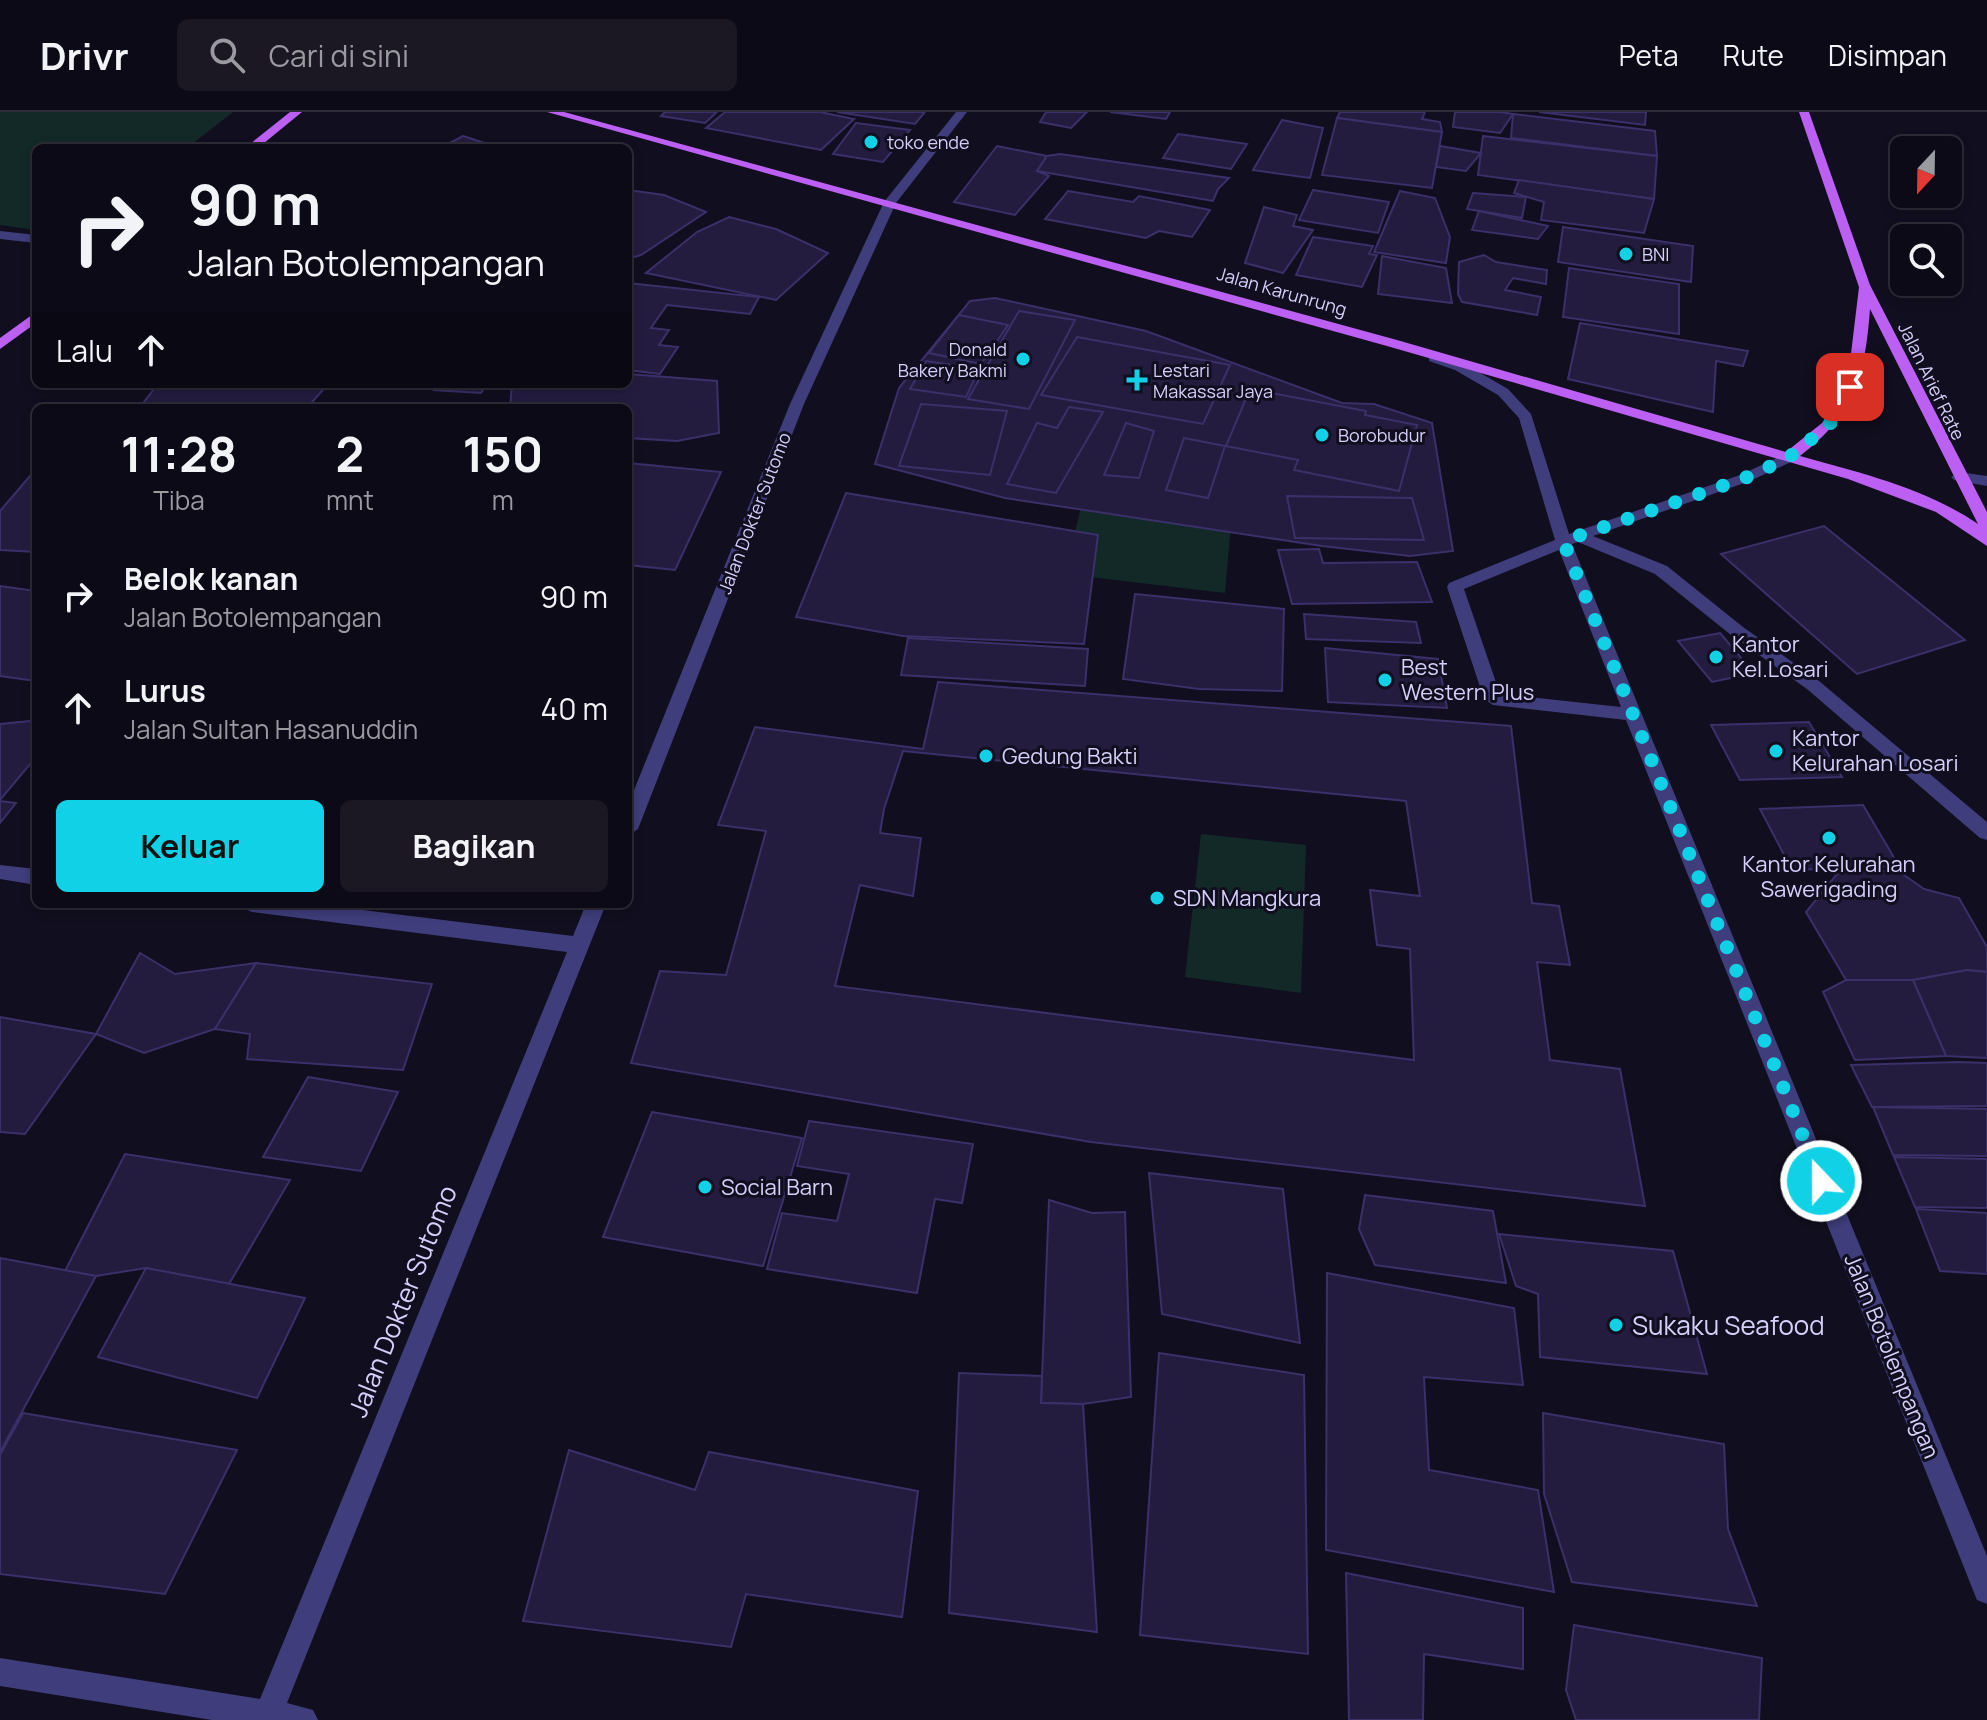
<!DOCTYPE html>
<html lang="id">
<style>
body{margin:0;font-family:Manrope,sans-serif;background:#1b1824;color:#f1f3f6;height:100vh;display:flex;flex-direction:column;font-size:30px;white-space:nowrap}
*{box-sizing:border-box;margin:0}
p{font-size:26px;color:#9a9aa1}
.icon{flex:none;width:44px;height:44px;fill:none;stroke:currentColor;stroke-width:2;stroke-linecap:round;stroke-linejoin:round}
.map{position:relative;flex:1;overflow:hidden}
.side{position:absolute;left:32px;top:292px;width:600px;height:504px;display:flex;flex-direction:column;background:#0d0a17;border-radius:12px;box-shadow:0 4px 12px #0003,0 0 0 2px #2d2b36}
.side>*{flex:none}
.banner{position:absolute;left:32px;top:32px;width:600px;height:244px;border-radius:12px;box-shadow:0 4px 12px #0003,0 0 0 2px #2d2b36;background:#0d0a17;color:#f1f3f6;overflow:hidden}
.needle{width:52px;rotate:202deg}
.controls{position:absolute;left:1890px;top:24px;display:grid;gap:16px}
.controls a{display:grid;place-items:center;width:72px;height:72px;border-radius:12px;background:#0d0a17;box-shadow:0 4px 12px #0003,0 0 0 2px #2d2b36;font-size:40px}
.pin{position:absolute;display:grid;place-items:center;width:68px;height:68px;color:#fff;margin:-34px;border-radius:16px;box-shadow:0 4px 12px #0006}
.me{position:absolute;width:88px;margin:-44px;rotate:338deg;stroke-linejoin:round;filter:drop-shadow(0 0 6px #0008)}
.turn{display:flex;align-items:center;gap:28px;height:168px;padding:0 24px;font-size:36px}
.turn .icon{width:104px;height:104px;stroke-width:2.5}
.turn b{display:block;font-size:56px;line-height:68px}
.then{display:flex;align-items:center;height:76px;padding:0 24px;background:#0003;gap:16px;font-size:30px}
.eta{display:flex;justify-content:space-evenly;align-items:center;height:136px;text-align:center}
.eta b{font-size:48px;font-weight:700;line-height:56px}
.button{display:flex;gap:16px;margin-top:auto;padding:16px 24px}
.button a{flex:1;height:92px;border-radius:12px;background:#11d1e6;color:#111;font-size:32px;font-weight:700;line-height:92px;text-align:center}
.button a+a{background:#1b1824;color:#f1f3f6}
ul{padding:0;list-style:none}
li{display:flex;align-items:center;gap:24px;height:112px;padding:0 24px}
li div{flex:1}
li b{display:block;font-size:30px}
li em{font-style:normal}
header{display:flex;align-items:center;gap:48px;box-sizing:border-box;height:112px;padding:0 40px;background:#0d0a17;border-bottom:2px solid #2d2b36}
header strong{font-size:38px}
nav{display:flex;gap:44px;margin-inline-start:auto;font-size:28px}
.search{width:560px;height:72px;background:#1b1824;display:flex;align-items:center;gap:20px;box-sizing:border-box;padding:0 28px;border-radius:12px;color:#9a9aa1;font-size:30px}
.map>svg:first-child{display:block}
.green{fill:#122928}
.building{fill:#231c3f;stroke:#3b3069;stroke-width:2;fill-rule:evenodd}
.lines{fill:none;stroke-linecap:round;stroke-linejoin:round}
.minor{fill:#3f3d7b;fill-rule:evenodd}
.major{fill:#bc60f3;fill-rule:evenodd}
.route{stroke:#11d1e6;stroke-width:14;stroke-dasharray:0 25.2}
.poi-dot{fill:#11d1e6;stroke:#110e1f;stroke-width:3}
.labels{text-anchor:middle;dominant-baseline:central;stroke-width:6;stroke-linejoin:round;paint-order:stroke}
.far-poi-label{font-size:18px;fill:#d5d0fb;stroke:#110e1f;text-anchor:start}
.far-street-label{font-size:18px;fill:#d5d0fb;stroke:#110e1f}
.poi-label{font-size:22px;fill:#d5d0fb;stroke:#110e1f;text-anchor:start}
.street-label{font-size:22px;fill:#d5d0fb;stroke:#110e1f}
.near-street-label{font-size:26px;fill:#d5d0fb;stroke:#110e1f}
.near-poi-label{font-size:26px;fill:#d5d0fb;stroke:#110e1f;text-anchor:start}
</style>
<header>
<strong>Drivr</strong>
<div class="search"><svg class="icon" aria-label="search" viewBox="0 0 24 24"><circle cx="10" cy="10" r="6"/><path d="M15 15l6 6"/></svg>Cari di sini</div>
<nav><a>Peta</a><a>Rute</a><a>Disimpan</a></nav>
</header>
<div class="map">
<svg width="1987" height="1608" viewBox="0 0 1987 1608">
<rect width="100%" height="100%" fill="#110e1f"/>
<g class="green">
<path d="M0,0H233L187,36H36V118L0,113Z"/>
<path d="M1083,386L1231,412L1225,481L1065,462Z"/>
<path d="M1201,722L1306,733L1301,881L1185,865Z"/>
</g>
<g class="building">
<path d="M665,0H717L705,11L661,4Z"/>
<path d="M725,0H820L854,7L821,38L706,16Z"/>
<path d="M837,0H925L915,12Z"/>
<path d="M1046,0H1087L1071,16L1040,10Z"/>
<path d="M1110,0H1170L1166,7Z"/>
<path d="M1340,0H1425L1422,7L1440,10L1442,20L1337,6Z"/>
<path d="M1455,0H1500L1513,2L1500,21L1453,15Z"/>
<path d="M1539,0H1646L1645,13Z"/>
<path d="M1513,2L1655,19L1657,44L1511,26Z"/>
<path d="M1337,6L1442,20L1432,76L1322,63Z"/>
<path d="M1282,8L1323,16L1310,66L1253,58Z"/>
<path d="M856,11L910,18L883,50L833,42Z"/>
<path d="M1178,22L1247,32L1231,57L1163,46Z"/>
<path d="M463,24L500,36H440Z"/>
<path d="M1483,24L1657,44L1654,87L1478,63Z"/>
<path d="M997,34L1047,44L1037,59L1049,64L1015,103L954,90Z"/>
<path d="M1440,34L1481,41L1466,59L1436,55Z"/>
<path d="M1060,42L1229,66L1218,77L1213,89L1037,59L1047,44Z"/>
<path d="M1519,68L1654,87L1644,121L1541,108L1544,90L1514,81Z"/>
<path d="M628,78L664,83L706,100L641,143L628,147Z"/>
<path d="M1313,78L1389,90L1378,121L1299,108Z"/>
<path d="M1068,79L1133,90L1139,84L1210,98L1192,125L1159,119L1146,126L1045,107Z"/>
<path d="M1400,79L1435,86L1450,125L1446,151L1374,140Z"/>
<path d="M1473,81L1526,85L1522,106L1467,97Z"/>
<path d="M1264,95L1297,103L1293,114L1313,118L1283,161L1245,151Z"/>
<path d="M1479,99L1548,114L1538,127L1472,118Z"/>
<path d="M729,105L776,117L828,141L776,188L646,161L697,120Z"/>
<path d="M1563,115L1693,134L1691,170L1558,150Z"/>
<path d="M1313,125L1373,134L1369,142L1377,143L1362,175L1296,163Z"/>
<path d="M1484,143L1496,150L1547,158L1546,172L1513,166L1505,178L1541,185L1537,203L1462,190L1458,182L1459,150Z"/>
<path d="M1382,144L1446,156L1452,191L1378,182Z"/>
<path d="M1569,156L1679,172V222L1563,205Z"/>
<path d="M628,171L759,185L750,202L667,193L651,216L669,218L659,233L678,235L660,262L628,258Z"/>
<path d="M995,186L1146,219L1342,291L1374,292L1432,311L1453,439L1410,444L1322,434L1005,386L875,352L899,276L970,189Z"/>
<path d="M1019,199L1075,208L1029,297L968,287Z"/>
<path d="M959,203L1008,213L981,252L929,241Z"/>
<path d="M1580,211L1748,239L1743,254L1716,249L1713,300L1568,267Z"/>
<path d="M1077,225L1230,253L1203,312L1041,283Z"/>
<path d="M926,249L979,257L966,285L910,277Z"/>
<path d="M628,262L717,269L719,321L677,329L628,326V296H510L512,272H628Z"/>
<path d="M158,272H328L307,296L140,295Z"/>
<path d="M438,272H487L481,281L434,278Z"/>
<path d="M1250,277L1366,299L1365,303L1417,313L1399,379L1294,358L1298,348L1226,334Z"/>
<path d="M921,292L1007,299L990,363L899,354Z"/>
<path d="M1069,295L1103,300L1056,381L1007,372L1037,311L1057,316Z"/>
<path d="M1126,311L1154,319L1139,366L1104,363Z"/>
<path d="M1184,326L1225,334L1208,386L1166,378Z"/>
<path d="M628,351L721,360L675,458L628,453Z"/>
<path d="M36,357V440L0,438V399Z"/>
<path d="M846,381L1098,423L1084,532L903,524L796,505Z"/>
<path d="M1287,384L1412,386L1424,428L1295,426Z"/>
<path d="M1824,414L1965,528L1857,562L1721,442Z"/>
<path d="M1319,437L1323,451L1417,450L1432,490L1292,492L1278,438Z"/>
<path d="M0,474L36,479V569L0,564Z"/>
<path d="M1135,482L1284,497L1282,579L1199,577L1123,567Z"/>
<path d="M1304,502L1416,510L1421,531L1306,527Z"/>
<path d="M1720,521L1754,561L1712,570L1678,529Z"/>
<path d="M908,526L1088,537L1085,574L901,563Z"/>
<path d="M1325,536L1438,547L1447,596L1328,590Z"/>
<path d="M938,570L1511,614L1532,791L1559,794L1570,853L1537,850L1550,948L1620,957L1645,1094L1091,1030L631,951L660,859L726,863L766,719L718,713L755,615L923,637ZM903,639L1406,689L1420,784L1370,778L1377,833L1410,837L1414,948L835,874L860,773L913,784L921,726L880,721L884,697Z"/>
<path d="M30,609L36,610V645L0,688V612Z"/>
<path d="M1809,610L1842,665L1740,668L1711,613Z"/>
<path d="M0,689L16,691L0,711Z"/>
<path d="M1863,693L1899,754L1792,758L1760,697Z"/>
<path d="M1897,758L1924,777L1959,786L1987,835V860L1967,858L1913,868H1846L1806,800L1837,762Z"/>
<path d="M140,841L175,862L256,851L215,917L144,941L96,922Z"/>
<path d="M256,851L432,872L403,958L247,947L250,922L215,917Z"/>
<path d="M1967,858L1987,860V946L1946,944L1913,868Z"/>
<path d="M1846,868H1913L1946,944L1855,948L1823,880Z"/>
<path d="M0,905L96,922L25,1022L0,1020Z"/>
<path d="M1959,950L1987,951V994L1872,995L1851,953Z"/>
<path d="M308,965L398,980L361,1059L263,1045Z"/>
<path d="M1873,995L1987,997V1044L1893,1043Z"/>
<path d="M652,1000L802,1026L763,1154L603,1125Z"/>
<path d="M809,1009L973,1032L962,1091L935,1087L917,1181L767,1157L782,1101L837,1109L849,1062L797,1054Z"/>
<path d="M125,1042L290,1068L229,1172L146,1156L96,1164L65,1159Z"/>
<path d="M1894,1045L1987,1047V1096L1915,1095Z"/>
<path d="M1149,1061L1283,1077L1300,1231L1162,1202Z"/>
<path d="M1365,1083L1493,1099L1506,1171L1375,1153L1359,1117Z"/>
<path d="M1049,1088L1092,1101L1125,1100L1131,1285L1083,1292L1041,1291Z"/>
<path d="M1916,1097L1987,1101V1162L1940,1159Z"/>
<path d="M1499,1122L1673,1139L1707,1262L1540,1245L1538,1182L1516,1174Z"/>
<path d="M0,1146L96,1164L0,1340Z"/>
<path d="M146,1156L305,1186L257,1286L98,1245Z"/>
<path d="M1327,1161L1514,1196L1523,1273L1424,1265L1429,1358L1538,1378L1554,1480L1326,1438Z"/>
<path d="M1159,1241L1304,1263L1308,1542L1140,1523Z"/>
<path d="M959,1261L1042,1264L1041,1291L1083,1292L1097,1520L949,1501Z"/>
<path d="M23,1301L237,1338L165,1482L0,1462V1343Z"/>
<path d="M1543,1301L1724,1332L1728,1417L1757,1494L1572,1470L1544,1382Z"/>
<path d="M569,1338L695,1378L709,1340L918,1379L902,1505L746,1482L731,1535L523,1509Z"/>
<path d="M1346,1461L1523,1496V1557L1424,1542L1423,1608H1349Z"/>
<path d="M1574,1513L1762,1546L1759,1608H1576L1566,1578Z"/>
</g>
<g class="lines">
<g class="minor">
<path d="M956,0H967L896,91L804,292L638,717L628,724V693L790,292L884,90Z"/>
<path d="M0,119L36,123V131L0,127Z"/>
<path d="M1434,242L1465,252L1508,277L1531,302L1569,422L1740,363L1783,343H1793V349L1750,369L1593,424L1667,454L1743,515L1819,569L1987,710V728L1980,726L1807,577L1731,523L1655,462L1578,430L1572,432L1987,1444V1492L1977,1488L1973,1478L1626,608L1493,593L1484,587L1447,475L1449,471L1555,428L1519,306L1498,283L1455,258L1429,249V243ZM1559,438L1621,595L1500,582L1464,477Z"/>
<path d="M1959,360L1987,364V374L1954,368L1951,365Z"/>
<path d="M0,753L36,757V773L0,767Z"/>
<path d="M242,792H314L573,824L586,792H606L287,1591L313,1598L318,1608H212L0,1574V1546L260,1587L567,840L252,800L245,797Z"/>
</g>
<g class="major">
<path d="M290,0H302L258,36H245Z"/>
<path d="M547,0H564L1397,228L1786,340L1822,311L1839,285L1850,250L1859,175L1799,0H1809L1870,173L1987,400V434L1936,400L1848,367L1387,234ZM1870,197L1978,412C1925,376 1861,361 1800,344C1855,302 1865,264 1870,197Z"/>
<path d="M36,200V211L0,237V226Z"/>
</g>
</g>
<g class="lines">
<path class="route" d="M1821,1069L1564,431L1578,424L1745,366L1788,346L1830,312L1850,275"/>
</g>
<g class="poi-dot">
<circle cx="871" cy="30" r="8"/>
<circle cx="1626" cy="142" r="8"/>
<circle cx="1023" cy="247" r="8"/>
<path d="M1133 256h8v8h8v8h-8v8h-8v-8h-8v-8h8z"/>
<circle cx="1322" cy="323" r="8"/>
<circle cx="1716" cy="545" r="8"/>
<circle cx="1385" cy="568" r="8"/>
<circle cx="1776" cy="639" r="8"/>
<circle cx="986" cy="644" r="8"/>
<circle cx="1829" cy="726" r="8"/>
<circle cx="1157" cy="786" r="8"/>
<circle cx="705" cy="1075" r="8"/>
<circle cx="1616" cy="1213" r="8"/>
</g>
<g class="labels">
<g class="far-poi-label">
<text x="887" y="30">toko ende</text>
<text x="1642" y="142">BNI</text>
<text x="1007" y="237" text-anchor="end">Donald<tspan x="1007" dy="21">Bakery Bakmi</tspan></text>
<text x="1153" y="258">Lestari<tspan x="1153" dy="21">Makassar Jaya</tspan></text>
<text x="1338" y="323">Borobudur</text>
</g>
<g class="far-street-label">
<text transform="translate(1282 179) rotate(16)">Jalan Karunrung</text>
<text transform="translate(1932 269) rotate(64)">Jalan Arief Rate</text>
<text transform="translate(754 401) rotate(-69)">Jalan Dokter Sutomo</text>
</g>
<g class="poi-label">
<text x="1732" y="532">Kantor<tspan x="1732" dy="25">Kel.Losari</tspan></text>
<text x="1401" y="555">Best<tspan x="1401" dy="25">Western Plus</tspan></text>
<text x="1792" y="626">Kantor<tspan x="1792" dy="25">Kelurahan Losari</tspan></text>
<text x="1002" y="644">Gedung Bakti</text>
<text x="1829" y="752" text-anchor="middle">Kantor Kelurahan<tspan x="1829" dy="25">Sawerigading</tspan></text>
<text x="1173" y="786">SDN Mangkura</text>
<text x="721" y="1075">Social Barn</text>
</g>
<g class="street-label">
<text transform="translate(1892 1244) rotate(68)">Jalan Botolempangan</text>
</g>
<g class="near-street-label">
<text transform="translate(402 1189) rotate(-68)">Jalan Dokter Sutomo</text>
</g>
<g class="near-poi-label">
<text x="1632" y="1213">Sukaku Seafood</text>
</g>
</g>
</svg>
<div class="controls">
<a><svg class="needle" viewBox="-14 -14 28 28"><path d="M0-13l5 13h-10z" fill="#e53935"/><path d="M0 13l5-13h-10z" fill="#9a9aa1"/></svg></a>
<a><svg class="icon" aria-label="search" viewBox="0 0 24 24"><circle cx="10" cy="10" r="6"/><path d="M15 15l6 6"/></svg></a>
</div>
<div class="pin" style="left:1850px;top:275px;background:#d93025"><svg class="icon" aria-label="arrive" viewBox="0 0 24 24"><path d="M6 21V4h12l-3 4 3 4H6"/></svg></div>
<svg class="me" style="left:1821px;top:1069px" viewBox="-20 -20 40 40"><circle r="17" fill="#11d1e6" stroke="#fff" stroke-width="3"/><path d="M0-11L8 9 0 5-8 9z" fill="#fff"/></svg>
<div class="banner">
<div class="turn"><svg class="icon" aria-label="right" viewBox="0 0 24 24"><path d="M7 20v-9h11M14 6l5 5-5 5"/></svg><div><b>90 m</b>Jalan Botolempangan</div></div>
<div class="then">Lalu<svg class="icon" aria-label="ahead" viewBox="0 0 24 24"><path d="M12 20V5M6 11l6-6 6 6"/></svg></div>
</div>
<section class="side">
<div class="eta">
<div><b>11:28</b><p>Tiba</p></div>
<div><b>2</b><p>mnt</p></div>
<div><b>150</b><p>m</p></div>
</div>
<ul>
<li><svg class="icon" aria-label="right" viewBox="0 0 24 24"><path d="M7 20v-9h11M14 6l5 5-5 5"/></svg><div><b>Belok kanan</b><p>Jalan Botolempangan</p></div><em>90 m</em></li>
<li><svg class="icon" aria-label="ahead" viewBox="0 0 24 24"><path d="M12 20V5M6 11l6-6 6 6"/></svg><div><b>Lurus</b><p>Jalan Sultan Hasanuddin</p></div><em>40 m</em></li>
</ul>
<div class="button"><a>Keluar</a><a>Bagikan</a></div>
</section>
</div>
